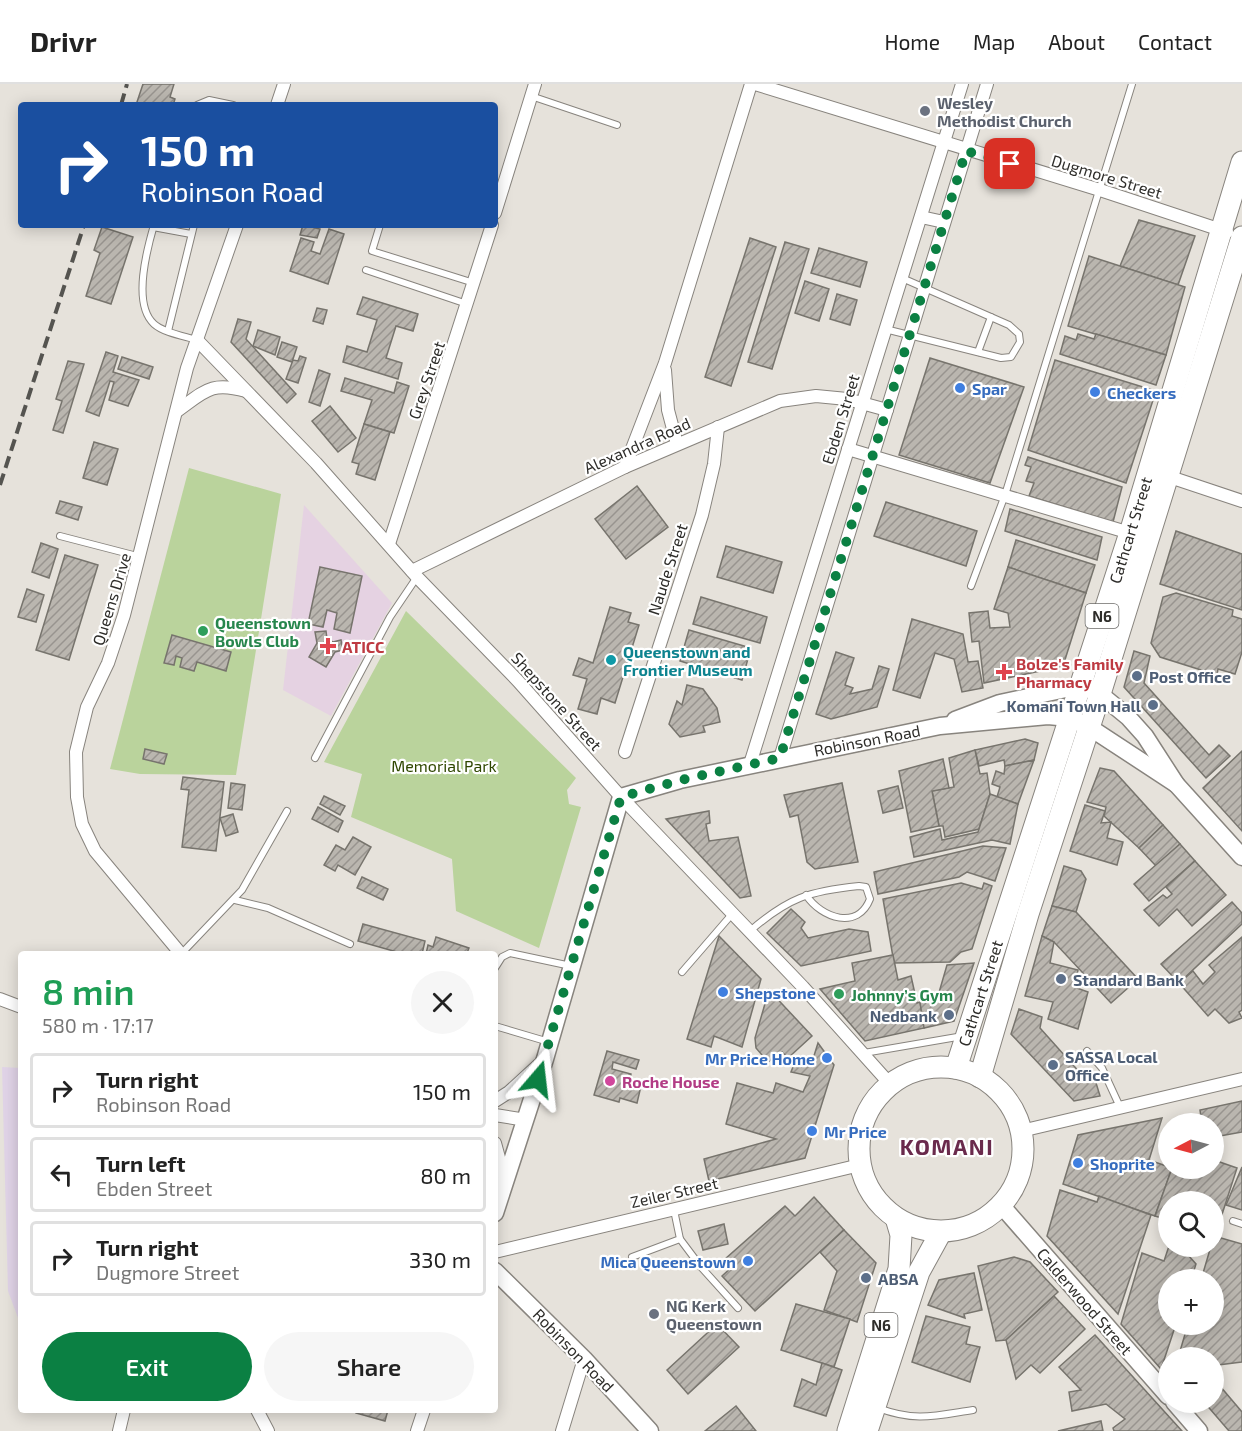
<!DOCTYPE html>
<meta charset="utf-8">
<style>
body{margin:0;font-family:"Exo 2",sans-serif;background:#f6f6f6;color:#222;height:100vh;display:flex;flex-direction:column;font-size:22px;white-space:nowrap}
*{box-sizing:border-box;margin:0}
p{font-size:20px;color:#767676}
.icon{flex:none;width:33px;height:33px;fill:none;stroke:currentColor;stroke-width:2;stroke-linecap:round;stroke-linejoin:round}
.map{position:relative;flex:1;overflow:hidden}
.details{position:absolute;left:18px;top:867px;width:480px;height:462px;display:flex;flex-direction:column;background:#fff;border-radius:6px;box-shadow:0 3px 15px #0003}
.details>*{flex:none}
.guide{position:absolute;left:18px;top:18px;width:480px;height:126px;border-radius:6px;box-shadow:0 3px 15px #0003;background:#1a4fa0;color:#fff;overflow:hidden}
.needle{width:39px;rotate:264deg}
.buttons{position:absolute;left:1158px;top:1029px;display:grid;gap:12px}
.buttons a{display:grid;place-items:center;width:66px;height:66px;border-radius:50%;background:#fff;box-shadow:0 3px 15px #0003;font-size:30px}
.pin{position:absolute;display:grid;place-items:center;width:51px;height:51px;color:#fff;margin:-26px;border-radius:12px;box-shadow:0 3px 9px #0006}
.me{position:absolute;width:66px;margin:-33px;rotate:17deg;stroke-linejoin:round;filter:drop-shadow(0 0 4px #0008)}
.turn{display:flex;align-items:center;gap:21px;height:126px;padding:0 24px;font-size:27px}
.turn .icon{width:78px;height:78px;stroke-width:2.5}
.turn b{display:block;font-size:42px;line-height:51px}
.round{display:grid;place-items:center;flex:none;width:63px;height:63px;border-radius:32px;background:#f6f6f6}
.summary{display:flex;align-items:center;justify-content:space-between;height:102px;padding:0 24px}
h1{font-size:36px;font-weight:600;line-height:45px;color:#1e9e55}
.cta{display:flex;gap:12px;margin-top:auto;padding:12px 24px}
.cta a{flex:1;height:69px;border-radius:36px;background:#0b8043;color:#fff;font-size:24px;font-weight:600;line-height:69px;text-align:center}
.cta a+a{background:#f6f6f6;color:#222}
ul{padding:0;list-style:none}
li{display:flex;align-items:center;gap:18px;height:75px;margin:0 12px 9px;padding:0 12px;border:3px solid #e0e0e0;border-radius:6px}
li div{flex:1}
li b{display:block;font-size:22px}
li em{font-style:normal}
header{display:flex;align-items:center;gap:36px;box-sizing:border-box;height:84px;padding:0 30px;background:#fff;border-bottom:2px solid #e0e0e0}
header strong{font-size:28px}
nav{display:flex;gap:33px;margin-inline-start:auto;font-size:21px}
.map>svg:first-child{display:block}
.education{fill:#e0d3e7}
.medical{fill:#e5d2e2}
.green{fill:#bad39c}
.building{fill:url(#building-hatch);stroke:#77746d;stroke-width:1.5}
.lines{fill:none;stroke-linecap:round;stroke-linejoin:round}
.lane-casing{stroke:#88847e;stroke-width:8}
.street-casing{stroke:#88847e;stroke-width:14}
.secondary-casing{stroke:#88847e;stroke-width:19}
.highway-casing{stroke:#88847e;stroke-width:23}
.lane{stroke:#fff;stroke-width:6}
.street{stroke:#fff;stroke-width:12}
.secondary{stroke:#fff;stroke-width:16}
.highway{stroke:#fff;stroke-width:21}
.rail{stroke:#555450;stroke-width:4;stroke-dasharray:12 6;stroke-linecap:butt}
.route{stroke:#0b8043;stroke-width:10;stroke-dasharray:0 18}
.worship-dot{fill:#6b7280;stroke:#fff;stroke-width:2}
.shop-dot{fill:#3f7fe0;stroke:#fff;stroke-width:2}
.leisure-dot{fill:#2e9e5b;stroke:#fff;stroke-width:2}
.health-dot{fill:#e0444e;stroke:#fff;stroke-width:2}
.culture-dot{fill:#0f9aa8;stroke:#fff;stroke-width:2}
.service-dot{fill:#5c6f8a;stroke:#fff;stroke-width:2}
.hotel-dot{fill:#d1479c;stroke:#fff;stroke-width:2}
.labels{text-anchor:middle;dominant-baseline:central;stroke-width:4.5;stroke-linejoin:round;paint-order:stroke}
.shield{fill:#fff;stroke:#6d6c6a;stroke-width:1.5}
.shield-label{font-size:15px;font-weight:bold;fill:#2e2d2a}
.worship-label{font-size:16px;font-weight:bold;fill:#5b616d;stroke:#fff;text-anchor:start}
.street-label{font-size:16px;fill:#2e2d2a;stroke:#fff}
.shop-label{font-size:16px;font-weight:bold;fill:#366cbe;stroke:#fff;text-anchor:start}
.leisure-label{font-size:16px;font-weight:bold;fill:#27864d;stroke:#fff;text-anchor:start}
.health-label{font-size:16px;font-weight:bold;fill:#be3a42;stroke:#fff;text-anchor:start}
.culture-label{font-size:16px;font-weight:bold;fill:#0d838f;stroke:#fff;text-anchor:start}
.service-label{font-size:16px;font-weight:bold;fill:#4e5e75;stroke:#fff;text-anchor:start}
.park-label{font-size:16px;fill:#2f4700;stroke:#fff}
.hotel-label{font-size:16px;font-weight:bold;fill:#b23c85;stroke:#fff;text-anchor:start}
.district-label{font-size:22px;font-weight:bold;letter-spacing:1.5px;fill:#6a2a4c;stroke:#fff}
</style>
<header>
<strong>Drivr</strong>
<nav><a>Home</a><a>Map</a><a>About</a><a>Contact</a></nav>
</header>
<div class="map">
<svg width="1242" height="1347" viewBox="0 0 1242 1347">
<defs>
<pattern id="building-hatch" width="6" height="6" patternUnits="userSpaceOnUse" patternTransform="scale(1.5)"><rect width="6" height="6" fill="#bab6af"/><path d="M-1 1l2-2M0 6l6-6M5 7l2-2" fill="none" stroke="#98948f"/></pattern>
</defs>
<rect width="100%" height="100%" fill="#e6e2db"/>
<path class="education" d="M2,983L21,984V1242L8,1207Z"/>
<path class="medical" d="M304,421L392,519L331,632L283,606Z"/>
<g class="green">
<path d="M189,384L281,410L236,691L140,690L110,685Z"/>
<path d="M406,527L576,694L567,706L569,720L581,723L539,864L456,827L452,775L351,733L362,690L324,678Z"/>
</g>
<g class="building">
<path d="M143,0H174L170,13L175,15L173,21H136Z"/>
<path d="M1139,136L1195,152L1178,201L1120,182Z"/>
<path d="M303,141L320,145L317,154L300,151Z"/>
<path d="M102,143L133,153L111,220L86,212L100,169L94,166Z"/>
<path d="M329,145L344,150L328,200L290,187L301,154L314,158L311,167L320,170Z"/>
<path d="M750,154L776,163L731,302L705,293Z"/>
<path d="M785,158L809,165L772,285L748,278Z"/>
<path d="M819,164L867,178L860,203L811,189Z"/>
<path d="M1089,172L1185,203L1166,271L1068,242Z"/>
<path d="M805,197L829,205L819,237L795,229Z"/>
<path d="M837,210L857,216L850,241L830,235Z"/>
<path d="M363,213L418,230L413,247L396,242L386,274L402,279L398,295L343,278L347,262L367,268L377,236L357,230Z"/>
<path d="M317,224L327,226L323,240L313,237Z"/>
<path d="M238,235L251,238L246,255L296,310L287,319L231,258Z"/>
<path d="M258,246L280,253L275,271L253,262Z"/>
<path d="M1078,250L1094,255L1096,250L1166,271L1156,301L1060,270L1065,252L1076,256Z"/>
<path d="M282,258L297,263L292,278L277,273Z"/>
<path d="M106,268L118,272L113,288L139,296L128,322L109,316L114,298L110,297L99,332L86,327Z"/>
<path d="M300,272L306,274L298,299L286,295L293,276L298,277Z"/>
<path d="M122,273L153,283L149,295L118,285Z"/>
<path d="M930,274L1024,303L990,399L899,371Z"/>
<path d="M1055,276L1156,307L1126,399L1028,366Z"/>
<path d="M68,277L84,280L63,349L53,346L62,317L56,315Z"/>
<path d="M319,286L330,290L320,322L309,318Z"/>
<path d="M345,294L394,309L397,298L409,302L394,349L364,340L372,316L341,307Z"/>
<path d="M330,322L356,354L338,368L312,337Z"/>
<path d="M364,340L390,348L375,396L356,390L359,380L352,378Z"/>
<path d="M94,358L118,365L107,401L83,394Z"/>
<path d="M1028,373L1122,403L1113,438L1029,412L1034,399L1026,397L1031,383L1025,381Z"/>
<path d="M637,402L668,443L626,475L595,435Z"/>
<path d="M60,417L82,423L78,436L56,429Z"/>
<path d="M886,418L977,447L966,482L874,452Z"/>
<path d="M1010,425L1102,453L1097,476L1005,447Z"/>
<path d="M1176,447L1242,470V526L1160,500Z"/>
<path d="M1016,456L1095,481L1086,509L1008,483Z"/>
<path d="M41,459L58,465L49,494L32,488Z"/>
<path d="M726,462L782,478L773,509L717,493Z"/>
<path d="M65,471L98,481L69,576L36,566Z"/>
<path d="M320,483L362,492L350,549L334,545L337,529L327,526L323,543L308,540Z"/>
<path d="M1008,483L1086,509L1063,582L984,599L979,557L972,558L969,529L988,527L990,544L1010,543L1008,529L994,525Z"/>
<path d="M27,505L44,511L36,538L18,533Z"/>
<path d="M1176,509L1233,526L1232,532L1242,535V568L1235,590L1218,585L1217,591L1160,573L1151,559L1163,513Z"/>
<path d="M701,513L767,533L760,559L693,540Z"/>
<path d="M610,523L631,529L628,538L639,541L615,619L601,614L597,630L578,625L587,595L573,591L579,574L593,579Z"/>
<path d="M912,535L963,550L968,578L978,577L983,604L962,608L954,575L935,569L920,614L893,606Z"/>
<path d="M689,546L751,564L742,596L680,577Z"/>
<path d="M326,547L327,555L333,558L341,556L343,566L335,568L326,583L309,573L317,559L315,548Z"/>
<path d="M172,551L231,568L226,587L197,578L194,587L180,583L182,574L176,572L174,581L164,579Z"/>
<path d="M1134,567L1150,572L1144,599L1209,671L1219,661L1230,672L1206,694L1124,603Z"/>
<path d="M836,568L854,574L845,601L853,604L850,610L872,605L879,582L889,585L877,623L831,635L816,630Z"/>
<path d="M687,601L703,605L717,624L720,638L703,642L705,648L680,653L669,640L677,617L682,621Z"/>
<path d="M1025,655L1038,659L1034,676L1005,682L1004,676L979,682L975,666Z"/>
<path d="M145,665L167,670L164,680L143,675Z"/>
<path d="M975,666L980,690L987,689L990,710L979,745L945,753L943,742H939L932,707L954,703L949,674Z"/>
<path d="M1242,667V747L1203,704Z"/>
<path d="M943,675L949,704L932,707L939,742L911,748L899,687Z"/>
<path d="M1034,676L1018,720L997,713L1000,703L992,700L996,687L1004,690L1005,682Z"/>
<path d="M1100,684L1114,687L1163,741L1139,764L1104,732L1106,723L1087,718Z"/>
<path d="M183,693L224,698L216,767L182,763L189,706L181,705Z"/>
<path d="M231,699L245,701L242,726L228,724Z"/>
<path d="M842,699L858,778L815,785L807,778L798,731L790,733L784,711Z"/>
<path d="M898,702L903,724L883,729L878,707Z"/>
<path d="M990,710L1018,720L1010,760L992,756L914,773L910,753L940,745L942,756L978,748Z"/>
<path d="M324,712L345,722L340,731L320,720Z"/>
<path d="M1085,721L1105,727L1101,739L1111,738L1107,754L1123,758L1117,781L1070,767Z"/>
<path d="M318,723L343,737L338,748L312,735Z"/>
<path d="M709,727L710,739L706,740L709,757L738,753L751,812L740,814L666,735Z"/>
<path d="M233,730L238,748L226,752L220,734Z"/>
<path d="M1163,741L1180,760L1156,782L1139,764Z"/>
<path d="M353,753L371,763L355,791L338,781L335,787L324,781L336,761L345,766Z"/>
<path d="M1180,760L1195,777L1149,817L1134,800Z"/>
<path d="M983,762L1006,764L995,797L967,788L959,793L878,810L874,788Z"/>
<path d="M1195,777L1226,811L1192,842L1177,825L1159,842L1144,826L1163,811L1167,814L1172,810L1166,803Z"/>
<path d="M1064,782L1081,787L1086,795L1076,828L1052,822Z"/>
<path d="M362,793L388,805L383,816L357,804Z"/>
<path d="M961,799L982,805L984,799L992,802L972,865L961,868L950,878L894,879L883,815Z"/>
<path d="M1232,818L1242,829V840L1179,899L1161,880Z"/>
<path d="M1052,822L1076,828L1138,895L1111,919L1054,858L1042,852Z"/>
<path d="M791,825L805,838L801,844L808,854L849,845L868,848L871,867L801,882L767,849Z"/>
<path d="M363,840L425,857L422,870H404L358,857Z"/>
<path d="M719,852L761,895L742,963L714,952L711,963L687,955Z"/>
<path d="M1042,852L1054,858L1050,879L1078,886L1074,903L1088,908L1078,945L1048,935L1053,918L1025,912Z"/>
<path d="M436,853L469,864L467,869L471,870H426L428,861L433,863Z"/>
<path d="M1242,853V926L1239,928L1242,934L1229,939L1215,925L1208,932L1179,899L1193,887L1203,900L1215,888L1209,881Z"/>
<path d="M893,871L898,896L911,892L917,919L920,918L924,944L865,957L820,905L855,897L852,879Z"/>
<path d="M974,879L954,937L924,944L920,918L938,912L947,881Z"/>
<path d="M769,906L812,952L788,974L782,968L768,978L756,964L755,954Z"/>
<path d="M1019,925L1042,933L1040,944L1082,991L1093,989L1100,1012L1074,1017L1011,950Z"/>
<path d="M818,959L834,981L805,1074L709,1097L704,1075L776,1055L726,1040L737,999L773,1009L776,999L803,1008L810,992L791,988L795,978L799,979L801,972L813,975Z"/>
<path d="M607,967L639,976L636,985L613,978L612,985L631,990L629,999L641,1002L637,1019L620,1014L619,1018L594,1011Z"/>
<path d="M1242,1017V1048L1220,1052L1214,1048V1040H1202L1200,1026Z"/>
<path d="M1162,1034L1149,1076L1172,1084L1155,1132L1063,1100L1078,1051Z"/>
<path d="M1214,1076L1237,1084L1216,1149L1214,1118H1168V1136L1155,1132L1172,1084H1214Z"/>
<path d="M1242,1083V1126L1226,1121Z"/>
<path d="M1060,1106L1097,1118L1099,1112L1151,1131L1118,1230L1047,1152Z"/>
<path d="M814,1113L844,1146L755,1227L722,1192L733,1182L724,1176L785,1122L795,1132Z"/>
<path d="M724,1140L728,1160L703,1166L698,1147Z"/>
<path d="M844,1146L876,1179L857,1238L824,1226L837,1187L820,1168Z"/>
<path d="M1214,1152L1242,1160V1278L1218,1281L1214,1285V1274H1178L1188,1240H1214V1196H1201L1211,1162H1214Z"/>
<path d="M1169,1162H1180L1196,1180L1191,1196H1168V1240H1176L1161,1285L1121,1240L1142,1169L1164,1177Z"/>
<path d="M1014,1173L1030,1178L1058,1208L1006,1256L996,1257L978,1182Z"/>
<path d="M974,1189L982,1226L964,1230L965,1234L928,1221L939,1196Z"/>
<path d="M1054,1212L1085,1245L1040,1289L1031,1281L1016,1295L1006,1256Z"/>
<path d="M796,1220L850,1235L834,1283L781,1266Z"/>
<path d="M926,1232L970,1243L966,1260L980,1263L970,1298L912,1278Z"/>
<path d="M717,1240L739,1263L688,1310L667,1286Z"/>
<path d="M1095,1251L1182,1347H1114L1113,1344L1125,1335L1106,1320L1072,1327L1069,1308L1081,1306L1059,1283Z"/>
<path d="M822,1279L842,1286L826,1332L794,1322L802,1295L816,1301Z"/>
<path d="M1214,1295L1242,1328V1347H1229L1204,1318H1214Z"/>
<path d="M736,1322L756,1347H705Z"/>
<path d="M357,1326H388L385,1337L356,1329Z"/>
<path d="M1101,1337L1103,1347H1058Z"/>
</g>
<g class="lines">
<defs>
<g id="lane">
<path d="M531,12L617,41"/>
<path d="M197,21L209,16L233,21"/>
<path d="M154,141C147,165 132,220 154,240C164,249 184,252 197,256"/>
<path d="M380,141L372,167L474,199"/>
<path d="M153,143L191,150"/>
<path d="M366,186L467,220"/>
<path d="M885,245L1001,274L1011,273L1020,258L1019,250L1009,241L902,194"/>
<path d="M168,247L194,141"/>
<path d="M978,268L991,233"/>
<path d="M60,452L141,473"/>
<path d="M971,502L1005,411L1132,0"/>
<path d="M315,674L390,533L417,493"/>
<path d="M235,816L268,824L350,860"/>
<path d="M750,847C788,814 809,807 859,802L866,803L870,815C858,846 822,835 806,811"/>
<path d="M181,870L242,806L287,727"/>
<path d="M495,884L502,873L510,869L571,882"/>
<path d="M682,888L733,829"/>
<path d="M495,942L549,958"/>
<path d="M1087,967L1102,984L1120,1023"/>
<path d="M864,969L963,952"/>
<path d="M1233,1137L1242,1140"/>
<path d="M680,1155L701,1183L738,1224"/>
<path d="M632,1173L680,1155L674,1126"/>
<path d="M878,1324C916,1338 934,1332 973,1326"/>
</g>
<g id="street">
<path d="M755,0L1100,106L1227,148"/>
<path d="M277,21L284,0"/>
<path d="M495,129L535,0"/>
<path d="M921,133L944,138"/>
<path d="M198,257L316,379L417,493L518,597L621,713L803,903L890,1000"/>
<path d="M665,286L668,326L677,360"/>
<path d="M177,327C205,307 211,297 246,307"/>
<path d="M848,365L1130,449"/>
<path d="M625,383L665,279L751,0"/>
<path d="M1167,392L1242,417"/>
<path d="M389,460L492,141"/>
<path d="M412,487L625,383L780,317L816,312L847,315L887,326"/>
<path d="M625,668L702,431L714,380L718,343"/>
<path d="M780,674L987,0"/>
<path d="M750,680L962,0"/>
<path d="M181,870L95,767L82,740L77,713L76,668L87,623L108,579L124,531L187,284L237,141"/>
<path d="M0,915L21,923"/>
<path d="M495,1017L509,1008L545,975"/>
<path d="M495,1031L526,1036"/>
<path d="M1021,1047L1242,995"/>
<path d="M495,1059L505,1096"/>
<path d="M495,1168L860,1081"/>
<path d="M257,1326L268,1347"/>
<path d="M119,1347L124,1326"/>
<path d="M417,1347L424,1326"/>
<path d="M562,1347L584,1275"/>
</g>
<g id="secondary">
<path d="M955,636L1000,619L1080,602L1100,610L1128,633L1145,652L1176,700L1242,773"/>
<path d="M1001,1121L1168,1312"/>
<path d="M495,1129L545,975L621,713L680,696L940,642L1048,632L1069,634L1089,643L1176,700"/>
<path d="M495,1187L584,1275L650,1347"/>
<path d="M1174,1318L1199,1347"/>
</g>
<g id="highway">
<circle cx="941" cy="1065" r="82"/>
<path d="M956,984L1130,449L1242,78"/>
<path d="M980,993L1028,830L1100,610L1242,153"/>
<path d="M848,1347L899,1185L901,1151L896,1134"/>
<path d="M867,1347L919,1188L941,1148"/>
</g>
</defs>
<use href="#lane" class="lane-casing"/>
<use href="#street" class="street-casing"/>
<use href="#secondary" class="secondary-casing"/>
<use href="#highway" class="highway-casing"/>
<use href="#lane" class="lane"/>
<use href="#street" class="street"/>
<use href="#secondary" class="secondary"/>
<use href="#highway" class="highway"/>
<g class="rail">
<path d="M121,21L127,0"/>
<path d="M0,401L84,141"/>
</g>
</g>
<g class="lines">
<path class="route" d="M538,995L621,713L681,696L780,674L966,67L1010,80"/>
</g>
<g class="worship-dot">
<circle cx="925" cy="27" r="6"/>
<circle cx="654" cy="1230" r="6"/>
</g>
<g class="shop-dot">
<circle cx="960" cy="304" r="6"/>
<circle cx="1095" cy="308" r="6"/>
<circle cx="723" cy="908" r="6"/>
<circle cx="827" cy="974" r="6"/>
<circle cx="812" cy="1047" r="6"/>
<circle cx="1078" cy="1079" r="6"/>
<circle cx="748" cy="1177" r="6"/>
</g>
<g class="leisure-dot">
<circle cx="203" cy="547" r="6"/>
<circle cx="839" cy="910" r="6"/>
</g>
<g class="health-dot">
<path d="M325 553h6v6h6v6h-6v6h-6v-6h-6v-6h6z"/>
<path d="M1001 579h6v6h6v6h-6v6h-6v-6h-6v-6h6z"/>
</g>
<circle class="culture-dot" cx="611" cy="576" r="6"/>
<g class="service-dot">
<circle cx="1137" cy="592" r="6"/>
<circle cx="1153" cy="621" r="6"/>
<circle cx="1061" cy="895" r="6"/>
<circle cx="949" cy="931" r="6"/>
<circle cx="1053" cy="981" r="6"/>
<circle cx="866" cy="1194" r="6"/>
</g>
<circle class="hotel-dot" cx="610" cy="997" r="6"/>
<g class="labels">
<g class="shield">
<rect x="1085.5" y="520" width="33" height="24" rx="4.5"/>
<rect x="864.5" y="1229" width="33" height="24" rx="4.5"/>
</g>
<g class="shield-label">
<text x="1102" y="532">N6</text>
<text x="881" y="1241">N6</text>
</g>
<g class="worship-label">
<text x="937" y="18">Wesley<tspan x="937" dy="18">Methodist Church</tspan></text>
<text x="666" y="1221">NG Kerk<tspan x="666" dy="18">Queenstown</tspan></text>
</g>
<g class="street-label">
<text transform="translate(1107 92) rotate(17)">Dugmore Street</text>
<text transform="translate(426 296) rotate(-71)">Grey Street</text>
<text transform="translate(840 335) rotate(-73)">Ebden Street</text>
<text transform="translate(637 361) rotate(-24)">Alexandra Road</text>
<text transform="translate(1130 446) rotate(-73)">Cathcart Street</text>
<text transform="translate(667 485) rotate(-72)">Naude Street</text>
<text transform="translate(111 515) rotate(-73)">Queens Drive</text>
<text transform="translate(557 617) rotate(48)">Shepstone Street</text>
<text transform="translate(867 656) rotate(-11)">Robinson Road</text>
<text transform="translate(980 909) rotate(-72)">Cathcart Street</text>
<text transform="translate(674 1108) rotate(-13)">Zeiler Street</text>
<text transform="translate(1085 1217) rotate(49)">Calderwood Street</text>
<text transform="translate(574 1266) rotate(46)">Robinson Road</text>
</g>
<g class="shop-label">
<text x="972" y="304">Spar</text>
<text x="1107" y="308">Checkers</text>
<text x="735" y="908">Shepstone</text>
<text x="815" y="974" text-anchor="end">Mr Price Home</text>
<text x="824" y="1047">Mr Price</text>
<text x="1090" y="1079">Shoprite</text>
<text x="736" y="1177" text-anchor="end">Mica Queenstown</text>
</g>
<g class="leisure-label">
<text x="215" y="538">Queenstown<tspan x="215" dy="18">Bowls Club</tspan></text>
<text x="851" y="910">Johnny’s Gym</text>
</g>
<g class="health-label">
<text x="342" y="562">ATICC</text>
<text x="1016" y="579">Bolze's Family<tspan x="1016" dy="18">Pharmacy</tspan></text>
</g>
<g class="culture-label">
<text x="623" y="567">Queenstown and<tspan x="623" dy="18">Frontier Museum</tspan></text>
</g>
<g class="service-label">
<text x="1149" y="592">Post Office</text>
<text x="1141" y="621" text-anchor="end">Komani Town Hall</text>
<text x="1073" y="895">Standard Bank</text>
<text x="937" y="931" text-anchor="end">Nedbank</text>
<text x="1065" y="972">SASSA Local<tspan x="1065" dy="18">Office</tspan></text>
<text x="878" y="1194">ABSA</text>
</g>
<g class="park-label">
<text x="444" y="681">Memorial Park</text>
</g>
<g class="hotel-label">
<text x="622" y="997">Roche House</text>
</g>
<g class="district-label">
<text x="947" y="1062">KOMANI</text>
</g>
</g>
</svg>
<div class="buttons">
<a><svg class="needle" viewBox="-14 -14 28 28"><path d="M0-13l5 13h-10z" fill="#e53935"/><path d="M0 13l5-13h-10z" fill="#767676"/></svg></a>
<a><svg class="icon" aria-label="search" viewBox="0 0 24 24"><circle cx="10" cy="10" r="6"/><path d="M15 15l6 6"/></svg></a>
<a>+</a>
<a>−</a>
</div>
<div class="pin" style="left:1010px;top:80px;background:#d93025"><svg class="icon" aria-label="arrive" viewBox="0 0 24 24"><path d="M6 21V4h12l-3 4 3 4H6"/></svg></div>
<svg class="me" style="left:538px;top:995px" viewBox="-20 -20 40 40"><path d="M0-17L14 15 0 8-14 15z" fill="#0b8043" stroke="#fff" stroke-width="4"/></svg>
<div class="guide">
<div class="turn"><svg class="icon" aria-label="right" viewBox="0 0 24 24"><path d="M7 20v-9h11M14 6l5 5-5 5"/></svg><div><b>150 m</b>Robinson Road</div></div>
</div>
<section class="details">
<div class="summary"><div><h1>8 min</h1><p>580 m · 17:17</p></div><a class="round"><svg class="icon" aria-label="close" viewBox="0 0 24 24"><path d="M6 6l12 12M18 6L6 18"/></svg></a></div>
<ul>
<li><svg class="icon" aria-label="right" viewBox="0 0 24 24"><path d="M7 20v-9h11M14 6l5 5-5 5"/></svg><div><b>Turn right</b><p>Robinson Road</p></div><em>150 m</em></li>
<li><svg class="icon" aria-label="left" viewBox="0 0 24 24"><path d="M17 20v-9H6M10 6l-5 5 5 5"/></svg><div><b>Turn left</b><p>Ebden Street</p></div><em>80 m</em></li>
<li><svg class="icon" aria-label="right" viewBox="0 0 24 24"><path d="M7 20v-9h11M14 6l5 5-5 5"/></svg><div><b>Turn right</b><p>Dugmore Street</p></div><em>330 m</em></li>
</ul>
<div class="cta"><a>Exit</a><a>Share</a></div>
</section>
</div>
